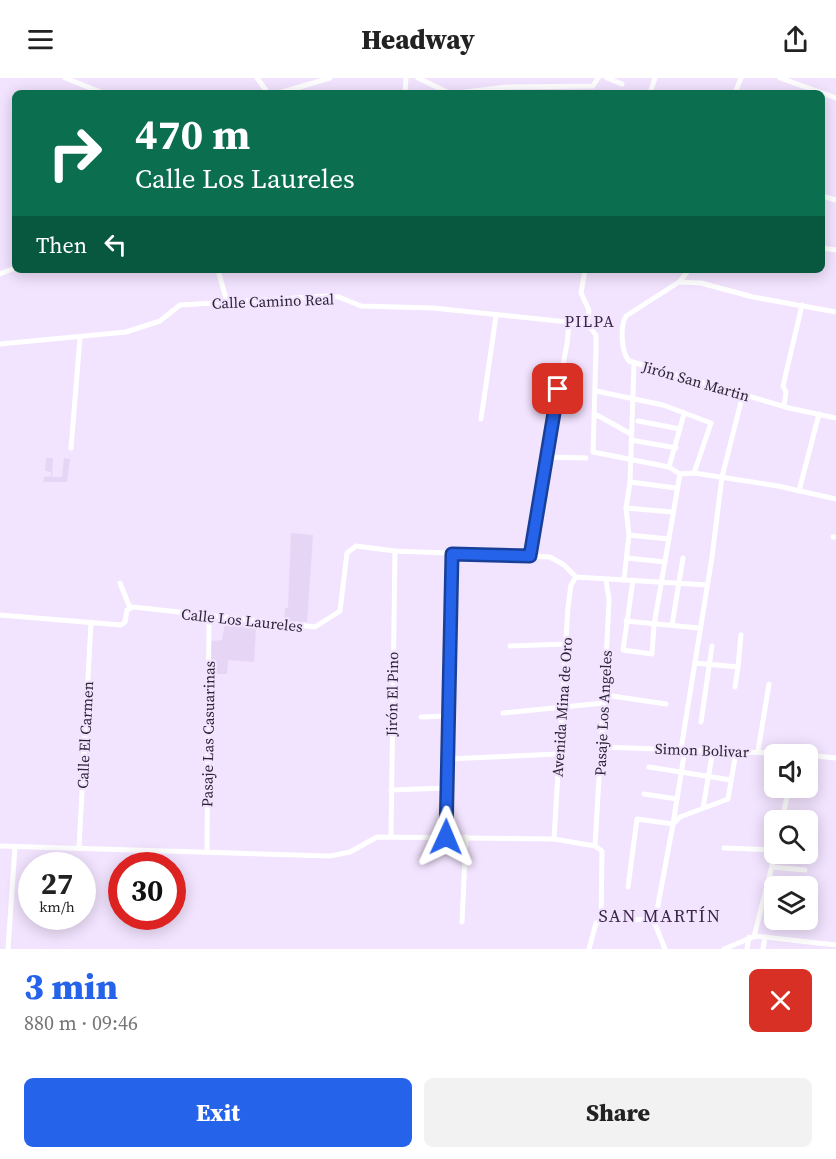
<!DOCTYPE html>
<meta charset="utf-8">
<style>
body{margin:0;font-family:"Source Serif 4",serif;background:#f2f2f2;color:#222;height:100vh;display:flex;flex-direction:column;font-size:22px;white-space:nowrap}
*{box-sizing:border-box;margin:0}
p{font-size:20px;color:#767676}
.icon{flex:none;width:33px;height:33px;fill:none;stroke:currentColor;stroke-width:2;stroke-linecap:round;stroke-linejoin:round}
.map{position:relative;height:871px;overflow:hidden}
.side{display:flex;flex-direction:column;background:#fff;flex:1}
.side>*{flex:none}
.hud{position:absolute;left:12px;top:12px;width:813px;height:183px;border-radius:9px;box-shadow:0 3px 15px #0003;background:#0b6e4f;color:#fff;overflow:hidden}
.tools{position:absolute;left:764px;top:666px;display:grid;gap:12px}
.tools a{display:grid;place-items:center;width:54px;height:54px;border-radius:9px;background:#fff;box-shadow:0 3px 15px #0003;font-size:30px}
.speed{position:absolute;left:18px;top:774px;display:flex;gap:12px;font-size:30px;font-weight:700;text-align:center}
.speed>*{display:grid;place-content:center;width:78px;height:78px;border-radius:50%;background:#fff;box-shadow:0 3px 15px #0003;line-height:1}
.speed small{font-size:15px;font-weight:400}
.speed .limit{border:9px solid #d22;background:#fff;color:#111}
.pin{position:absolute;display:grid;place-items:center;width:51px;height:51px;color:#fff;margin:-26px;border-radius:12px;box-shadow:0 3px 9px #0006}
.me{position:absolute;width:66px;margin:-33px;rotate:1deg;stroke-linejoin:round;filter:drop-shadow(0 0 4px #0008)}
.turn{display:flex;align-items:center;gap:21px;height:126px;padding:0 24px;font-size:27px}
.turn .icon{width:78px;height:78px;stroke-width:2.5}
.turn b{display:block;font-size:42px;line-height:51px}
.then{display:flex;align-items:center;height:57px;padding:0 24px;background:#0003;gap:12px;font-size:22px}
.round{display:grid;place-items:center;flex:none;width:63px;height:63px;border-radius:9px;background:#f2f2f2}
.overview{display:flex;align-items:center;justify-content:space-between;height:102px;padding:0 24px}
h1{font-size:36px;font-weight:800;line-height:45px;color:#2563eb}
.primary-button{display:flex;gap:12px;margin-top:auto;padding:12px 24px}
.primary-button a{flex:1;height:69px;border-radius:9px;background:#2563eb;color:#fff;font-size:24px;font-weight:800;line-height:69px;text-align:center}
.primary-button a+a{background:#f2f2f2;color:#222}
header{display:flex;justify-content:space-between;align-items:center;height:78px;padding:0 24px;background:#fff;font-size:27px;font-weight:800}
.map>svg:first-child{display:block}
.built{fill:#e7d5f5}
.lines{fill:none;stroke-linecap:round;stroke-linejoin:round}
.minor{stroke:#fff;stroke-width:5}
.route-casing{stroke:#184099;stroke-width:15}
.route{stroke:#2563eb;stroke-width:10}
.labels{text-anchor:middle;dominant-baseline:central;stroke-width:4.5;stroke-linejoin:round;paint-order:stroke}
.street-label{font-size:15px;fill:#2d2334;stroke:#f2e3fe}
.neighbourhood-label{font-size:16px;letter-spacing:1.5px;fill:#3b2649;stroke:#f2e3fe}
.quarter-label{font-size:18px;letter-spacing:1.5px;fill:#3b2649;stroke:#f2e3fe}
</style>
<header><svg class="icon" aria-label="menu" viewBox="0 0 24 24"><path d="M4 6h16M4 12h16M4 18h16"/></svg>Headway<svg class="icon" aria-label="share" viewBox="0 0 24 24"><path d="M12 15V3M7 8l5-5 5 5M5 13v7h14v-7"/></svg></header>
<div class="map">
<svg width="836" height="871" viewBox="0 0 836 871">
<rect width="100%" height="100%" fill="#f2e3fe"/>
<g class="built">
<path d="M46,380H53L52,399H62L64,380L70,381L67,404H43L44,399L51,398V394L45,393Z"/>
<path d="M291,455L313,457L307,544L284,543L285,530H288Z"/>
<path d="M225,545L256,549L254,584L228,582L227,596H213L210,593L211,563L222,562Z"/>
</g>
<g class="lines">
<g class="minor">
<path d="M65,0L103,15"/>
<path d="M257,0L268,15"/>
<path d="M418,0L449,15"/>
<path d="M607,0L622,6"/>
<path d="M780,0L836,20"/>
<path d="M279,15L330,0"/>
<path d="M405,15L406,0"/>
<path d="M457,15L507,9L593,8L598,0"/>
<path d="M650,15L655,0"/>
<path d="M735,15L741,0"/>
<path d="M822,118L836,122"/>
<path d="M822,170L836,172"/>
<path d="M218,192L227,224"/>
<path d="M585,192L581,215L589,232L587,246"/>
<path d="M689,192L679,204L626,238C620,248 621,274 629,283L789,330L836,340"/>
<path d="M0,196L15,190"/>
<path d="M679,204L701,205L753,219L836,234"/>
<path d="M587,246L596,257V273L593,374L669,389L680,396"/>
<path d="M0,266L126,254L160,243L180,227L329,218L339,219L361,228L433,230L587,246"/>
<path d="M596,313L663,327L711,345L694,395"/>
<path d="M784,328L786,314L783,308L802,227"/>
<path d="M595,336L631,356"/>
<path d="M481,341L496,238"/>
<path d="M638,343L680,351"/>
<path d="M631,362L676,370"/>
<path d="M71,370L80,260"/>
<path d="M545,379L586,380"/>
<path d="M669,389L684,336"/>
<path d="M680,396L694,395L778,408L836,421"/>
<path d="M630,404L676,410"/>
<path d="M799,413L819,336"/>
<path d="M626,430L672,434"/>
<path d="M629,457L669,461"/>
<path d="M833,459H836"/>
<path d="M530,478L545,379L567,266L569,245"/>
<path d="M627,480L665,484"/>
<path d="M576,499L707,507"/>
<path d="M624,501L629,457L626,430L630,404L634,286"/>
<path d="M633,502L623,572L652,576L654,547L680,396"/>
<path d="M120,505L130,530"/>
<path d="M0,537L121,547L125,544L127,532L133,529L315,549L340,533L347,475L356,468L395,473L550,479L564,487L576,499"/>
<path d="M626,543L699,550"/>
<path d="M672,547L683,480"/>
<path d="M510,568L566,566"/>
<path d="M695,585L738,589L741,557"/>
<path d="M735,609L738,589"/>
<path d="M605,617L666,626"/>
<path d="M503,635L604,625"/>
<path d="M421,639L447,638"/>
<path d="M701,644L712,568"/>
<path d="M601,669L803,676"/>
<path d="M681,671L712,479L722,399L743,316"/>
<path d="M758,673L769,606"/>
<path d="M807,677L836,680"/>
<path d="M446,681L558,676"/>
<path d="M649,689L731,702"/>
<path d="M391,712L446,710"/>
<path d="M644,716L677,721"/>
<path d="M703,730L713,672"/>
<path d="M782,742L789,710"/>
<path d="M391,758L395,473"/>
<path d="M446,759L452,476"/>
<path d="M554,761L568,529L571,507L576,499"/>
<path d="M0,768L330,778L350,774L377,759L554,761L595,768L602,773L601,843L596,845L589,871"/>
<path d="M595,768L607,564L609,522L606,502"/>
<path d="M79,770L91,544"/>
<path d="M724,770L774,772"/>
<path d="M207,774L209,537"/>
<path d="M772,789L805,792"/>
<path d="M628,809L637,741L673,746L685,671"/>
<path d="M601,843L653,841L665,871"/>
<path d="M655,843L673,746L680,739L728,721L736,674"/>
<path d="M462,844L466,759"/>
<path d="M754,859L775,776"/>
<path d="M8,871L15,769"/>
<path d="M724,871L755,858L836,867"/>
<path d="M747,871L749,859"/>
<path d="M763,871L765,859"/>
</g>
</g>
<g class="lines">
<defs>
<path id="route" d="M446,759L452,476L530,478L558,311"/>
</defs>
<use href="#route" class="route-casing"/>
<use href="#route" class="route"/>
</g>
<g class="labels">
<g class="street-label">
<text transform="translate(273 223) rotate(-2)">Calle Camino Real</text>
<text transform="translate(696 303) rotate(16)">Jirón San Martin</text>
<text transform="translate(242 542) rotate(6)">Calle Los Laureles</text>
<text transform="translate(392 616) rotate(-89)">Jirón El Pino</text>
<text transform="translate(562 629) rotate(-86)">Avenida Mina de Oro</text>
<text transform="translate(603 635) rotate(-87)">Pasaje Los Angeles</text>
<text transform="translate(208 656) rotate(-89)">Pasaje Las Casuarinas</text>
<text transform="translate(85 657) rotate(-87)">Calle El Carmen</text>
<text transform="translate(702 672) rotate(2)">Simon Bolivar</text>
</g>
<g class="neighbourhood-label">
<text x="590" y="243">PILPA</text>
</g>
<g class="quarter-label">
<text x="660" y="837">SAN MARTÍN</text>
</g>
</g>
</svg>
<div class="tools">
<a><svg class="icon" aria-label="sound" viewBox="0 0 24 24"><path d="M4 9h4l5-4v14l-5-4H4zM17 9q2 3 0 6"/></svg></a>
<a><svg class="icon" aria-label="search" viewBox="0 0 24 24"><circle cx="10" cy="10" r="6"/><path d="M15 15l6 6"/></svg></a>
<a><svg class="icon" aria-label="layers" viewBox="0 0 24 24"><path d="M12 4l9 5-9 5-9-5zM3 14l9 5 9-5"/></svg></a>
</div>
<div class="speed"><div>27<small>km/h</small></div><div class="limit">30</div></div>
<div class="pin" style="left:558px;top:311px;background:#d93025"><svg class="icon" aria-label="arrive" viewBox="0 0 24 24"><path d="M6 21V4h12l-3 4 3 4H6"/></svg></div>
<svg class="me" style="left:446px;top:759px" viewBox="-20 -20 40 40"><path d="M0-17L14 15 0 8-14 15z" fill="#2563eb" stroke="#fff" stroke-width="4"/></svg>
<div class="hud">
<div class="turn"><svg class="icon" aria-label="right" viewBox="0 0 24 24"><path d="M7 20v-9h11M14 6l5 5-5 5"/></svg><div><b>470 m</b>Calle Los Laureles</div></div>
<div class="then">Then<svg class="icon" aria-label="left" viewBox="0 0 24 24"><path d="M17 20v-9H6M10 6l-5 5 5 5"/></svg></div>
</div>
</div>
<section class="side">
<div class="overview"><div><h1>3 min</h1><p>880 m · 09:46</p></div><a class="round" style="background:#d93025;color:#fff"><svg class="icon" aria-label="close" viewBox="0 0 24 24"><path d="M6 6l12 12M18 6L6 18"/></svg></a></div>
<div class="primary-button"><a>Exit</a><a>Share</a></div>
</section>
